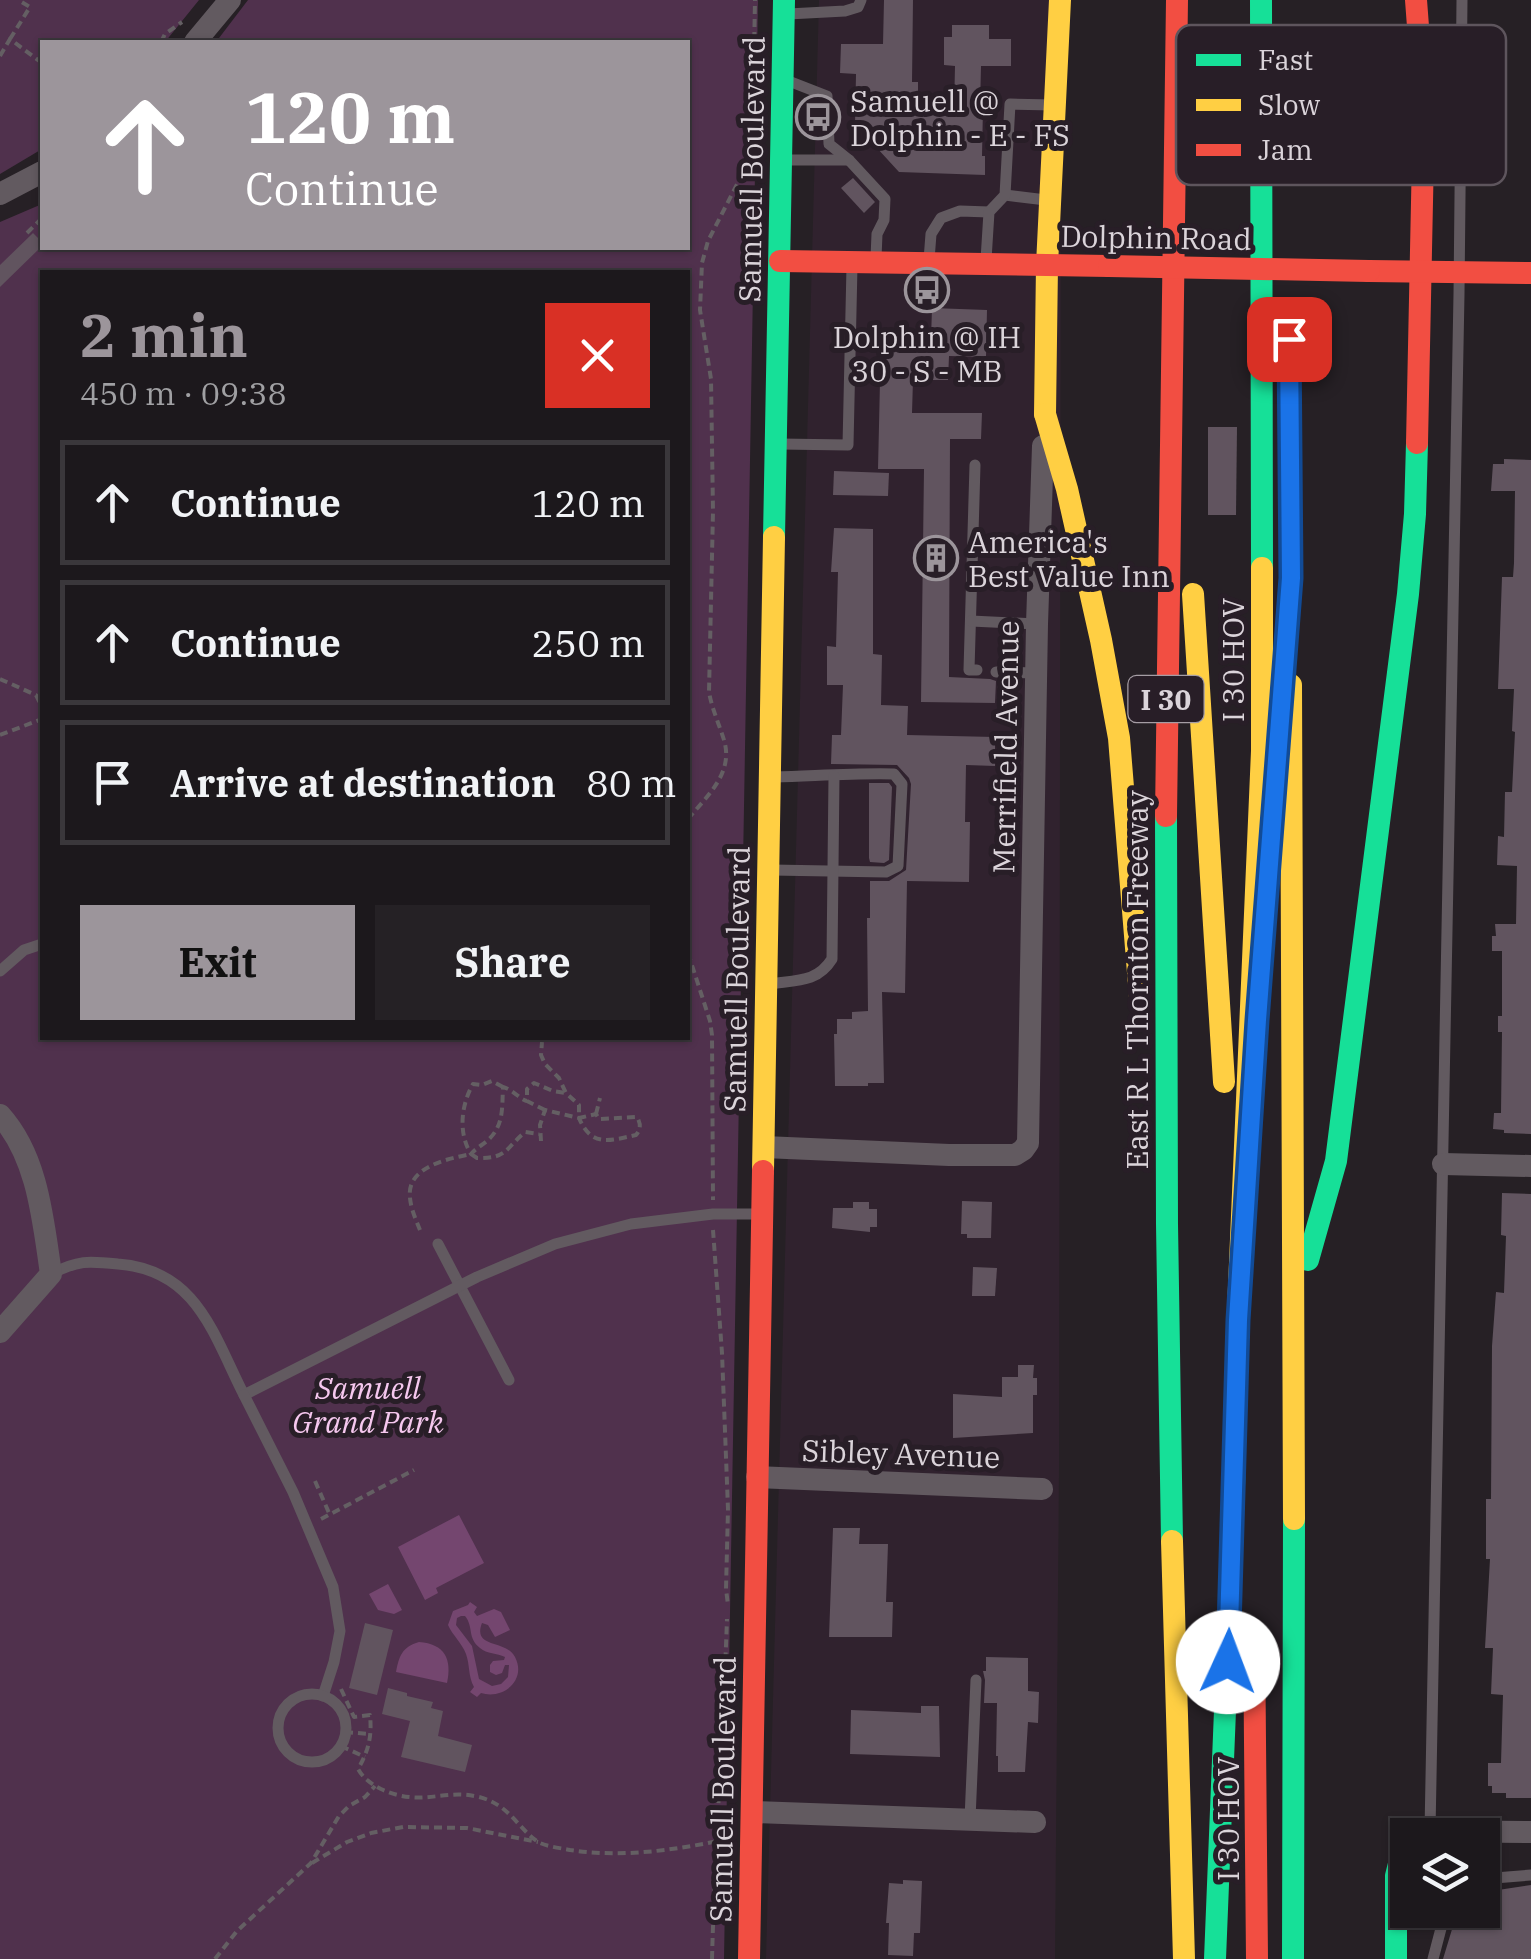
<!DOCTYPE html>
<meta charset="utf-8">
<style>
body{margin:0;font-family:"IBM Plex Serif",serif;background:#252125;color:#f1f3f6;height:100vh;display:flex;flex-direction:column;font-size:38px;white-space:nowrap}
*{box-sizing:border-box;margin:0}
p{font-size:32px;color:#a0a0a3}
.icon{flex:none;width:55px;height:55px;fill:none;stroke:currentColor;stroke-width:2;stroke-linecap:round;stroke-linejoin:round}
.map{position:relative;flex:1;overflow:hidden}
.sheet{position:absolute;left:40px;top:270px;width:650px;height:770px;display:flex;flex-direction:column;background:#1c181c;border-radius:0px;box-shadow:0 2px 8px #0004,0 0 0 2px #3a373b}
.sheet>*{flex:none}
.banner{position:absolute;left:40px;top:40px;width:650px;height:210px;border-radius:0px;box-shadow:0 2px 8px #0004,0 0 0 2px #3a373b;background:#9c959b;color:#fff;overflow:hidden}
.buttons{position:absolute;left:1390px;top:1818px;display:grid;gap:20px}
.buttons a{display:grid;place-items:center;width:110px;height:110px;border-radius:0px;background:#1c181c;box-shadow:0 2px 8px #0004,0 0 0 2px #3a373b;font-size:50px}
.pin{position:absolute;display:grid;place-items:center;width:85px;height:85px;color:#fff;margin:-42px;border-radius:20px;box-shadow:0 5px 15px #0006}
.me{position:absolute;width:110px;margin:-55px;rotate:2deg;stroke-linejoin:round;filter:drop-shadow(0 0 8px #0008)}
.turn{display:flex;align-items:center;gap:35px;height:210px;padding:0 40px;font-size:45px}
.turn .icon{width:130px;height:130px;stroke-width:2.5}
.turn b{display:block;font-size:70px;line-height:85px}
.round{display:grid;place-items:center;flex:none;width:105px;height:105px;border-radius:0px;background:#252125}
.head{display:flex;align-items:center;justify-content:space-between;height:170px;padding:0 40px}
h1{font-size:60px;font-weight:700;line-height:75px;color:#9c959b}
.button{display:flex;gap:20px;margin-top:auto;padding:20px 40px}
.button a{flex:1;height:115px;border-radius:0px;background:#9c959b;color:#111;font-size:40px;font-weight:700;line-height:115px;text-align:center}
.button a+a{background:#252125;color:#f1f3f6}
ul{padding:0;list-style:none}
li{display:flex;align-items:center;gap:30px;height:125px;margin:0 20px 15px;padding:0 20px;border:5px solid #3a373b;border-radius:0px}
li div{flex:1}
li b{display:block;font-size:38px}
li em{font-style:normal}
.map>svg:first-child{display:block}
.built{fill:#30222e}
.green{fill:#50314d;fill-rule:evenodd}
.water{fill:#74466f;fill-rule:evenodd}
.building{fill:#61545f}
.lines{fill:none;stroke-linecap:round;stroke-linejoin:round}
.path{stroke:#645f63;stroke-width:4;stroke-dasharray:8 5;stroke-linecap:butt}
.lane{stroke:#625a60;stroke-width:11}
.street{stroke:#625a60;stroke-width:22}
.fast{stroke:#16e098;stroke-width:22}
.slow{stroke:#ffcf43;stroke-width:22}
.jam{stroke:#f24e42;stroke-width:22}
.jam-bridge{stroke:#f24e42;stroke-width:22}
.route-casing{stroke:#114b97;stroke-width:25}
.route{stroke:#1a73e8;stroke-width:18}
.labels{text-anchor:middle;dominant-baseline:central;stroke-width:10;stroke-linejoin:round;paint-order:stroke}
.shield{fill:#281e27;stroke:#a59da4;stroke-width:2.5}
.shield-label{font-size:28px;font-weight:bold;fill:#dbd4da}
.poi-label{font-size:30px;fill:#dbd4da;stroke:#281e27;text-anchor:start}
.street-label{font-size:30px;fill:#dbd4da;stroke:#281e27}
.park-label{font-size:30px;font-style:italic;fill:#f6c8ef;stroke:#281e27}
.key{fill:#281e27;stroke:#5e555d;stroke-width:2.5}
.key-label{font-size:28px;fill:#dbd4da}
</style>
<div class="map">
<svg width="1531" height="1959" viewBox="0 0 1531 1959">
<rect width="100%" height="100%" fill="#262025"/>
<path class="built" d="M819,0H1061L1059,1467L1055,1959H766Z"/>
<g class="green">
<path d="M0,0H199L165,42H42V149L0,174Z"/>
<path d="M248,0H758L724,1959H0V222L42,204V248H688V42H216ZM42,272H688V1038H42Z"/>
</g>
<g class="water">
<path d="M459,1515L484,1563L436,1588L438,1593L425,1600L398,1547Z"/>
<path d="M388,1584L402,1610L394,1614L378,1610L369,1594Z"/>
<path d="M470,1602L477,1607L474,1612L477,1616L494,1609L501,1612L510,1630L495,1637L488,1625L482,1623C472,1649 506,1639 515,1657C527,1680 503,1700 481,1693L477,1697L470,1692L474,1687C468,1676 470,1665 466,1654C462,1643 453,1636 448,1625L453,1611L468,1605ZM461,1616H465C474,1627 467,1638 480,1648C487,1654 497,1653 505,1657L504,1660L493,1661L490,1665V1672L496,1675L502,1673L505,1665H509L508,1677L501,1684L492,1686L479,1679L472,1646L456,1625L457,1618Z"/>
<path d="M419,1642C445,1644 452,1659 447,1683L396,1672C399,1656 402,1647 419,1642Z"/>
</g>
<g class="building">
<path d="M884,0H913L912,82H918V109L954,111L955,66L944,65V37H952V25H989V39H1011V66H981L980,107H983L982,156H985V175L899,172L855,124L856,74L840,73L841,44H883Z"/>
<path d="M853,178L875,202L864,213L841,188Z"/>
<path d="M33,233L42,242V246L0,287V265Z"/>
<path d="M932,308L987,310L986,357L949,356L948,380H913L912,413H982L981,439H950L949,677L990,679L996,681L995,703L921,702L924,469H878L881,338L931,339Z"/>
<path d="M1208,427H1237L1236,515H1208Z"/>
<path d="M1504,459L1531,460V1134L1504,1133V1130L1493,1129L1494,1113H1501L1502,1032H1498V1016H1502V951H1492V936H1496L1495,924H1516L1517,866L1497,865L1498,836L1504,837L1505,792H1512L1515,732L1512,731L1514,689H1498L1502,577H1513L1514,563L1515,491H1491L1493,464H1504Z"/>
<path d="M834,471L889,473L888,496L833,495Z"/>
<path d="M834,528L873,529V654L882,655L881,705L908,706L907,735L995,737V766L966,765L965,822H970L969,882L907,881L905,993L882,992L884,1083H868V1086H835L834,1034H837V1019H852V1012L868,1011L867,918H870V881H889L906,870L911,784L909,778L897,765L831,764L832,735H841L843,685H827V646L836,647L838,572H831Z"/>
<path d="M869,783H889L892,787L889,860L884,863L870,862L869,858Z"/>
<path d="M1502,1193L1531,1194V1798H1506V1793H1492V1786H1488V1763H1501L1503,1695L1491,1694L1493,1648H1485L1490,1559H1486V1499H1491L1492,1346L1496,1292L1504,1293L1506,1236L1501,1235Z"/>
<path d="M962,1201L992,1202L991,1238H967V1234H961Z"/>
<path d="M853,1202H869V1209H877V1227H870V1232L832,1228L833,1208H853Z"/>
<path d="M973,1267L997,1268L995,1296H972Z"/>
<path d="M1018,1365H1034L1033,1378H1037V1395H1033V1433L953,1438V1394L1002,1397V1377H1018Z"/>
<path d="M833,1528H860L859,1544H888L886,1602H893L892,1637H829Z"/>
<path d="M365,1623L393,1630L377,1695L349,1688Z"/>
<path d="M986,1657L1028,1658V1691L1039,1692L1038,1723L1028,1722L1025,1772H998V1756H996L997,1703H984L985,1680L983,1671H986Z"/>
<path d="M388,1688L407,1693V1696L433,1702L431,1708L443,1711L438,1736L472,1745L465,1772L401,1757L410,1721L382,1714Z"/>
<path d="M921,1706H939L940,1757L850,1754L851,1710L921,1713Z"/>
<path d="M903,1880L922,1881L920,1933H914L913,1956L888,1955L889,1923H886L889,1883L903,1884Z"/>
<path d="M1531,1885V1959H1443L1453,1926L1467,1910H1482V1898L1498,1890Z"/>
</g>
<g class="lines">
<g class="path">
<path d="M10,39L30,7L18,0"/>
<path d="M161,42L165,34L182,22"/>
<path d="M0,56L10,39L42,63"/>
<path d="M27,233L42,218"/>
<path d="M0,679L36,695L42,707"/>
<path d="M0,735L42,719"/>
<path d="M688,819C707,796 734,773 724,740C719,724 712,709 709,692L713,511L711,379L700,310L702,263L708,241L752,155L755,0"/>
<path d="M688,953L710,1021L712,1035L713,1200"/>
<path d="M503,1087L492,1081L482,1085L473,1084C461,1105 458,1133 471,1154C477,1147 485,1144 491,1137C504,1123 502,1105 503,1087C514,1090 519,1099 527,1101"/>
<path d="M545,1110L527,1101V1089L534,1083L553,1091L566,1093"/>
<path d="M596,1114L600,1098"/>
<path d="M541,1141L540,1125L545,1110L579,1118C591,1147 609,1141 636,1135C641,1129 641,1124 637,1117L599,1119L596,1114L579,1118V1105L566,1093L559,1078L545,1064L541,1055L542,1042"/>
<path d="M420,1230C416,1220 411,1209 410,1198C406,1167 447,1159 471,1154L477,1158C507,1159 506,1148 525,1132L539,1134"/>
<path d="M713,1230L722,1353L728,1509L726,1589L728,1605"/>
<path d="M315,1481L329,1513"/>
<path d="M321,1519L414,1470"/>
<path d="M341,1689L354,1717L370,1715C372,1736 369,1750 358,1769C363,1778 371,1784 381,1789C422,1808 443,1788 479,1797C511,1805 518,1830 540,1843C549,1847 561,1848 570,1850C623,1858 673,1850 724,1840"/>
<path d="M345,1732L370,1734"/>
<path d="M341,1746L365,1757"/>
<path d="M312,1863L347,1842L371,1833L403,1827L467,1828L538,1842"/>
<path d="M215,1959L237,1931L311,1863L339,1816L349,1806L365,1797L375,1786"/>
<path d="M712,1959C715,1846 723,1733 727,1619"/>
</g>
<g class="lane">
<path d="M788,14L845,11L858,7L861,0"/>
<path d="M786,80L827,96L829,144L849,160L885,199L884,220L877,234L876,258"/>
<path d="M785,160H849"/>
<path d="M1005,195L1046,200"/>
<path d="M929,260L931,234L941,218L960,211L989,212"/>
<path d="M986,260L989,212L1005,195L1010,104L1053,105"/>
<path d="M780,444L848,445L852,266"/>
<path d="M975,465L969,670H977"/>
<path d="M971,621L1037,624"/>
<path d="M996,672L1036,673"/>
<path d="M772,870L886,872L898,866L902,784L894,774C854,773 815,776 775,777"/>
<path d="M0,971L24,950L42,944"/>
<path d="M769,984C796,980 817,983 832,959L834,776"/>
<path d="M438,1244L509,1380"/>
<path d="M51,1274C78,1260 88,1261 118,1264C197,1270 213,1334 244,1395L477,1277L555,1244L631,1224L713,1214H762"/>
<path d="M244,1395L293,1492L333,1587L340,1631L334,1662L323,1696"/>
<circle cx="312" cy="1728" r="34"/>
<path d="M970,1819L976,1680"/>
<path d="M1430,1831L1459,294L1462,0"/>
<path d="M1482,1879L1531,1875"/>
<path d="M1433,1959L1444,1917L1449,1910"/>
</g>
<g class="street">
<path d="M195,42L230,0"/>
<path d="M0,194L42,172"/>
<path d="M0,1115C38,1157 43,1220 51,1274L0,1332"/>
<path d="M764,1147L949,1155H1015L1023,1150L1028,1143L1037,624L1043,446"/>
<path d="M1443,1164L1531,1166"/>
<path d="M757,1477L1042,1489"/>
<path d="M753,1812L1035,1822"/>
<path d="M1415,1835L1421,1831L1531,1832"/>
</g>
<g class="fast">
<path d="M1261,0L1262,568"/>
<path d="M774,537L784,0"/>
<path d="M1166,816L1167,1224L1172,1541"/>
<path d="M1308,1260L1336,1161L1408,594L1415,514L1417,443"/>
<path d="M1215,1959L1234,1487L1238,1309"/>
<path d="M1293,1959L1294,1519"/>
<path d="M1396,1959V1876L1402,1852"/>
</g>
<g class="slow">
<path d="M1045,414L1047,265L1060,0"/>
<path d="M1045,414L1067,489L1101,640L1119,738L1140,997"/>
<path d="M1193,594L1224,1082"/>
<path d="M1291,685L1294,1519"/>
<path d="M763,1171L774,537"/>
<path d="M1238,1309L1262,751V568"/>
<path d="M1172,1541L1184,1959"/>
</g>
<g class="jam">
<path d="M1416,0L1424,106L1417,443"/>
<path d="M780,261L1109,266"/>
<path d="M1369,271L1531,273"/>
<path d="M1166,816L1177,0"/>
<path d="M1254,1632L1257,1959"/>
<path d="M749,1959L763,1171"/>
</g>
<path class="jam-bridge" d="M1109,266L1369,271"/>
</g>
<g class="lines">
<defs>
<path id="route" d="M1228,1662L1238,1320L1257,1020L1291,578L1289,339"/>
</defs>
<use href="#route" class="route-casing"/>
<use href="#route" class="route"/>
</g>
<defs>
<symbol id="bus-ring" viewBox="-11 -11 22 22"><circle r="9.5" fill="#281e27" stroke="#9c959b" stroke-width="1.5"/><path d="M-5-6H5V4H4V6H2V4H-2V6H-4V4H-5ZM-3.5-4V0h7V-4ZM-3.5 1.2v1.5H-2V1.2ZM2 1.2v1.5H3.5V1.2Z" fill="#9c959b"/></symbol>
<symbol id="building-ring" viewBox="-11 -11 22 22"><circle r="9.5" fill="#281e27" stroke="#9c959b" stroke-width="1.5"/><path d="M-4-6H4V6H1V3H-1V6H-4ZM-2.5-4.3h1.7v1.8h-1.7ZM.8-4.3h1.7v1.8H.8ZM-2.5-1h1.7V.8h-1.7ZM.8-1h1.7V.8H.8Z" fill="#9c959b"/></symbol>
</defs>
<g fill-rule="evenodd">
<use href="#bus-ring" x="793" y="92" width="50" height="50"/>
<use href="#bus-ring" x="902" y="265" width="50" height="50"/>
<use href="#building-ring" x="911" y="533" width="50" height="50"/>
</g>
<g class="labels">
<rect class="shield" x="1128.5" y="676" width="75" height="46" rx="8"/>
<g class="shield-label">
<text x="1166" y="699">I 30</text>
</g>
<g class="poi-label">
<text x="850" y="100">Samuell @<tspan x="850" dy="34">Dolphin - E - FS</tspan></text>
<text x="927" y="336" text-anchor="middle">Dolphin @ IH<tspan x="927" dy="34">30 - S - MB</tspan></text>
<text x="968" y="541">America's<tspan x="968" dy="34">Best Value Inn</tspan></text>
</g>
<g class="street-label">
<text transform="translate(751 169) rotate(-89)">Samuell Boulevard</text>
<text transform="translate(1156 237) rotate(1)">Dolphin Road</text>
<text transform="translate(1232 660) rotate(-90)">I 30 HOV</text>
<text transform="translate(1005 747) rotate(-89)">Merrifield Avenue</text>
<text transform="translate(736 979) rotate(-89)">Samuell Boulevard</text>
<text transform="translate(1136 980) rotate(-90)">East R L Thornton Freeway</text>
<text transform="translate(901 1453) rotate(2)">Sibley Avenue</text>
<text transform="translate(722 1789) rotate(-89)">Samuell Boulevard</text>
<text transform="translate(1227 1819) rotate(-90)">I 30 HOV</text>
</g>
<g class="park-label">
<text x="368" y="1387">Samuell<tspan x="368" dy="34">Grand Park</tspan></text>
</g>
</g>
<rect x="1176" y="25" width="330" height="160" rx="15" class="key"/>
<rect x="1196" y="54" width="45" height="12" fill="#16e098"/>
<rect x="1196" y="99" width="45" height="12" fill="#ffcf43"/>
<rect x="1196" y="144" width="45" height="12" fill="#f24e42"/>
<g class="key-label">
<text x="1258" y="70">Fast</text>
<text x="1258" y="115">Slow</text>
<text x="1258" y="160">Jam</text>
</g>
</svg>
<div class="buttons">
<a><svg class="icon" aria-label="layers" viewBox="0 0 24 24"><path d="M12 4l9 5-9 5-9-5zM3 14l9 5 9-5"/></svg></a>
</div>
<div class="pin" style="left:1289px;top:339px;background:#d93025"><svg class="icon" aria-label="arrive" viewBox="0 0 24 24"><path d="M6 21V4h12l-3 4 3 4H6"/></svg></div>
<svg class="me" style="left:1228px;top:1662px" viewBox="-20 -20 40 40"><circle r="19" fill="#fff"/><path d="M0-13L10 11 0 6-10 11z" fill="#1a73e8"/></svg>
<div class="banner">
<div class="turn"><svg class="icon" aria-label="ahead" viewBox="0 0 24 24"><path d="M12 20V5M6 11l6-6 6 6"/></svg><div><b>120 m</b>Continue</div></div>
</div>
<section class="sheet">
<div class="head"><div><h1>2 min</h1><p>450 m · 09:38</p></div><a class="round" style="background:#d93025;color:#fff"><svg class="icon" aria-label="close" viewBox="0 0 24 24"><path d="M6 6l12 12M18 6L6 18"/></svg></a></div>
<ul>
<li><svg class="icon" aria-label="ahead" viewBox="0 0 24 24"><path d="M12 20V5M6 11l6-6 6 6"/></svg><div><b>Continue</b></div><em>120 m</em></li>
<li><svg class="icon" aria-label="ahead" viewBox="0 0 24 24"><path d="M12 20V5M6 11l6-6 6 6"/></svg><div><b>Continue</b></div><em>250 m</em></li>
<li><svg class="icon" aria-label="arrive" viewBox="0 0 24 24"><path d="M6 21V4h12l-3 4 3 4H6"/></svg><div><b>Arrive at destination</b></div><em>80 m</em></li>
</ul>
<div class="button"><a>Exit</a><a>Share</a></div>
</section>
</div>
